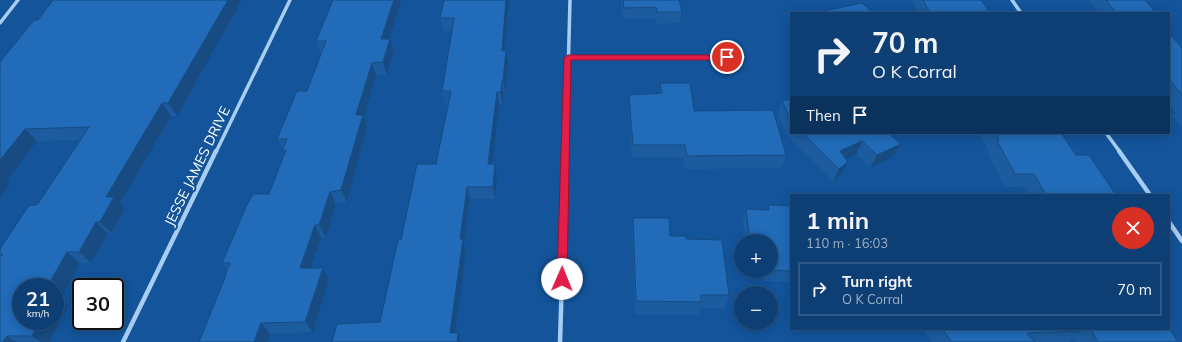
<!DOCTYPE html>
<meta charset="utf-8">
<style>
body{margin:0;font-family:Mulish,sans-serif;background:#174679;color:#f1f3f6;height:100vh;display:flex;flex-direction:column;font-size:15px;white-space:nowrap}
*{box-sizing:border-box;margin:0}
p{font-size:13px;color:#9bafc5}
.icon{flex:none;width:22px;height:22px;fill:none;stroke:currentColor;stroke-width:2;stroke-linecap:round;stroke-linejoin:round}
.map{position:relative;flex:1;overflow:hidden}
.panel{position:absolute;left:790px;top:194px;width:380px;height:136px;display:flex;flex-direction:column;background:#0e3f74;border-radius:0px;box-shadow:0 2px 10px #0003,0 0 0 1px #2e5886}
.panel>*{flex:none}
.top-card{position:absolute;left:790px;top:12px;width:380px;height:122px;border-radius:0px;box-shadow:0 2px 10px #0003,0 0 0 1px #2e5886;background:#0e3f74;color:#f1f3f6;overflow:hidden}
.fabs{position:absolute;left:734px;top:234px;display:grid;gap:8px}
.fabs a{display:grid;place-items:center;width:44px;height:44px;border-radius:50%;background:#0e3f74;box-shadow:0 2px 10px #0003,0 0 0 1px #2e5886;font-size:20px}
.speed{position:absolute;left:12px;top:278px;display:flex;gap:8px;font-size:20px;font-weight:700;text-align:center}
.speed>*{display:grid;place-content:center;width:52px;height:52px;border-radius:50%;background:#0e3f74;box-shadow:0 2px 10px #0003,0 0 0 1px #2e5886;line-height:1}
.speed small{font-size:10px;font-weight:400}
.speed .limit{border:2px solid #111;border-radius:6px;background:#fff;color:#111}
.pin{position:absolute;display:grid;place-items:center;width:34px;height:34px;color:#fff;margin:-17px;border:2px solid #fff;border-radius:50%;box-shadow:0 1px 4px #0007}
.me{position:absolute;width:44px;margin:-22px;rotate:1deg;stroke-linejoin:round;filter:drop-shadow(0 0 3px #0008)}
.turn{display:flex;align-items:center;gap:14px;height:84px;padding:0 16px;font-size:18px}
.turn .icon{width:52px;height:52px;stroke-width:2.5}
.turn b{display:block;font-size:28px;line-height:34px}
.then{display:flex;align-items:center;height:38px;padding:0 16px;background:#0003;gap:8px;font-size:15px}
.round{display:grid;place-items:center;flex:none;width:42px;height:42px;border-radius:21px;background:#174679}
.head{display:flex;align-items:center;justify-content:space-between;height:68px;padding:0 16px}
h1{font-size:24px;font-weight:700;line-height:30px}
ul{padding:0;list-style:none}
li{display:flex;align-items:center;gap:12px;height:54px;margin:0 8px 6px;padding:0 8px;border:2px solid #2e5886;border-radius:0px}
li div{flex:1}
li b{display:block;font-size:15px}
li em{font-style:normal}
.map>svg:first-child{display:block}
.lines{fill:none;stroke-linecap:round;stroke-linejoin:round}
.minor-far1{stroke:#a7cdf3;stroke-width:3.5}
.minor{stroke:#a7cdf3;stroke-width:4.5}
.wall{fill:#1c5c9e}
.shaded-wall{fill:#174b81}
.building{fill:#216bb8;stroke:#174b81}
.route{fill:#e11d48;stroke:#92132f}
.labels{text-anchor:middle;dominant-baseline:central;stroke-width:4;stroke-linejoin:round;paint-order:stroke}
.street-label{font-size:14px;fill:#fff;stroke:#13549a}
</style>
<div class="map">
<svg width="1182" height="342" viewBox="0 0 1182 342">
<rect width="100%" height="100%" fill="#13549a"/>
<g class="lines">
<g class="minor-far1">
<path d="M1012,0L1021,13"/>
<path d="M0,23L18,0"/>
<path d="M568,58L743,57"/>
<path d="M1106,133L1120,152"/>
<path d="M216,152L290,0"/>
<path d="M566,152L570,0"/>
</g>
<g class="minor">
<path d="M1119,151L1150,195"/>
<path d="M1169,222L1182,241"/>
<path d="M123,342L216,151"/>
<path d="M560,342L566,151"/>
</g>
</g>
<g class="wall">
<path d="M53,0H242L177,116H171L120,203L125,208L111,233H108L91,263H80L60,300L68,306L49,342H0L1,256H0V249L37,205L80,140L37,141L7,181L10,184L0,198V62L38,20Z"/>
<path d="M333,0H400L401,3L389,39L394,51L387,75H376L364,117L367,127L347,202L336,204L326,237H321L311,268H323L329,279L313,332L270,334L267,342L225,275L228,269L222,263L269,194L284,154L282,151L283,150L277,139L307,91L321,54L316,41Z"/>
<path d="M509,0L505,50L508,63L505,94H503L502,104H499L492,164L497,176L495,199H470L464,244L466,251L455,333H458L461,342H332L380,322L401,240L436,164L448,104H445L442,91L452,31H443L440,18Z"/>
<path d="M621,0H679L682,12L680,23L656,24L655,19H623Z"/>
<path d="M912,0H981L990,13H919Z"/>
<path d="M1089,0H1145L1156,13H1099Z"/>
<path d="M1169,33L1182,48V127L1172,115L1175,112L1169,104Z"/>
<path d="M660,83L694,111L786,155L781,168L684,169L683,158H632L629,109V95L659,94Z"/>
<path d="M791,99V133H888L901,144L893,157L870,168L856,155L846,159L841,175L833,182L786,134L778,114L782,101Z"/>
<path d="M980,133H1061L1076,155L1116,195H1028L1023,187H1005L988,154L989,152Z"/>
<path d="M768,205L791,206V282L764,281L763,271H771V241H745L743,220L746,209L766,210Z"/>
<path d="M633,218L670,236L686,239L729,295L725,308H700L698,315L635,314L632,231Z"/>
<path d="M922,329H1169L1178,342H1076L1073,338L1068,342H932Z"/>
</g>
<g class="shaded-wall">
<path d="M228,0H242L177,116L168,103Z"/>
<path d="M394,0H400L401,3L385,51L381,39Z"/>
<path d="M506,0H509L504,63L502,51Z"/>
<path d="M390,39L394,51L387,75L383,62Z"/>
<path d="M506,50L508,63L505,94L503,81Z"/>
<path d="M372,63L376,75L364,117L367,127L347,202L341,190L356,115Z"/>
<path d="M502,81L503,94L502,104L501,92Z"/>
<path d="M497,92L499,104L491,176L488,164Z"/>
<path d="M162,103L171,116L120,203L125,208L111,233L100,222L106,197Z"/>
<path d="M25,129L37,141L7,181L10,184L0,198V160Z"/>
<path d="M862,141L856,155L834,164L840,151Z"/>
<path d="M901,144L893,157L870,168L877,155Z"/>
<path d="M848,162L841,175L833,182L839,169Z"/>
<path d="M495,164L497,176L495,199L493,187Z"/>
<path d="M467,187L470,199L464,244L466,251L454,342L450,333L460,239Z"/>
<path d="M330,192L336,204L326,237L319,225Z"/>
<path d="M96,222L108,233L91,263L79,252Z"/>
<path d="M315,225L321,237L307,279L300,268Z"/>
<path d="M67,252L80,263L60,300L68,306L49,342H41L32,336L40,321H55V287H47Z"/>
<path d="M323,268L329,279L313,332L305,322Z"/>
<path d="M261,323L270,334L267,342H254Z"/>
<path d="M458,333L461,342H457Z"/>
<path d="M7,336L16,342H3Z"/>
</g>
<g class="building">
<path d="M53,0H228L168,103H162L106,197H114L100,222H96L79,252H67L47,287H21V321H40L32,336H7L3,342H0V257L3,254H0V249L29,205H37L89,127L25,129L0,160V67L1,66H0V62L34,20H38Z"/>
<path d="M333,0H394L381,39H390L383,62L372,63L356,115H363L341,190L330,192L319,225H315L300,268H323L305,322L261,323L254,342H199L226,275H225L230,263H222L246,207L253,194H269L286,150L282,151L287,139H277L297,91H307L326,41H316Z"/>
<path d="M444,0H506L502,51L506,50L503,81H502L501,92H497L488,164H495L493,187H467L460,239H463L450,333H458L457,342H332L337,324L380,322L398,240H401L417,164H436L451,91H442L454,18H440Z"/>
<path d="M623,0H679L682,12H657L656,7L624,8Z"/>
<path d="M923,0H981L990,13H930Z"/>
<path d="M1106,0H1145L1156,13H1116Z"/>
<path d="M862,3L873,13H826L824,11Z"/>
<path d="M1169,33L1182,48V95L1169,79Z"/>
<path d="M660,83H690L694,111L773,110L786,155L687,156L685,145H633L629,95L662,93Z"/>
<path d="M791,99V121L782,101Z"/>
<path d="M803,133H888L901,144L877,155L862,141L840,151L848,162L839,169Z"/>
<path d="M996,133H1061L1076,155H1089L1116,195H1046L1034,174H1015L997,141L999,140Z"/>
<path d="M768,205L791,206V271L771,270V241H750L746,209L769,210Z"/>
<path d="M633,218H669L670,236H686V239L722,240L729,295H701V302L636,301Z"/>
<path d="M1169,328L1178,342H1098L1091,329H1169Z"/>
<path d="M942,329H1082L1083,331L1027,333L1035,342H952Z"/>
</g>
<path class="route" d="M568,55H727L731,57L727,60H571L567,279L565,282L562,283L558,282L557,279L564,58Z"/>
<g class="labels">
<g class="street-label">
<text transform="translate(197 166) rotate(-64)">JESSE JAMES DRIVE</text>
</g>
</g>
</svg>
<div class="fabs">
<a>+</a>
<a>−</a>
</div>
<div class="speed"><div>21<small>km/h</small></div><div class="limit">30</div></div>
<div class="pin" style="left:727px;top:57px;background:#d93025"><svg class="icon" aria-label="arrive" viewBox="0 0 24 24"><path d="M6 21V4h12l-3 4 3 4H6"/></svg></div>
<svg class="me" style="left:562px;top:279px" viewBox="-20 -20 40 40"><circle r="19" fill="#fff"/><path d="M0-13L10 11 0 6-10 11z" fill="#e11d48"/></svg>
<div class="top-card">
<div class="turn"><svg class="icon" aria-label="right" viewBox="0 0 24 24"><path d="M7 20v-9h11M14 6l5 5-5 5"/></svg><div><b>70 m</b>O K Corral</div></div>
<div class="then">Then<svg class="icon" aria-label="arrive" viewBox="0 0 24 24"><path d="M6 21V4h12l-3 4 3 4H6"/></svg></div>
</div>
<section class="panel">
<div class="head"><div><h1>1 min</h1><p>110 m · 16:03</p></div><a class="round" style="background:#d93025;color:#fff"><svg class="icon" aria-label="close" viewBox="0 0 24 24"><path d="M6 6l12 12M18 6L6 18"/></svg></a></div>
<ul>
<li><svg class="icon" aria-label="right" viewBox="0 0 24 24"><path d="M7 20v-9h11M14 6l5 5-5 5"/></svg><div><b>Turn right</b><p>O K Corral</p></div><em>70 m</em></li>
</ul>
</section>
</div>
